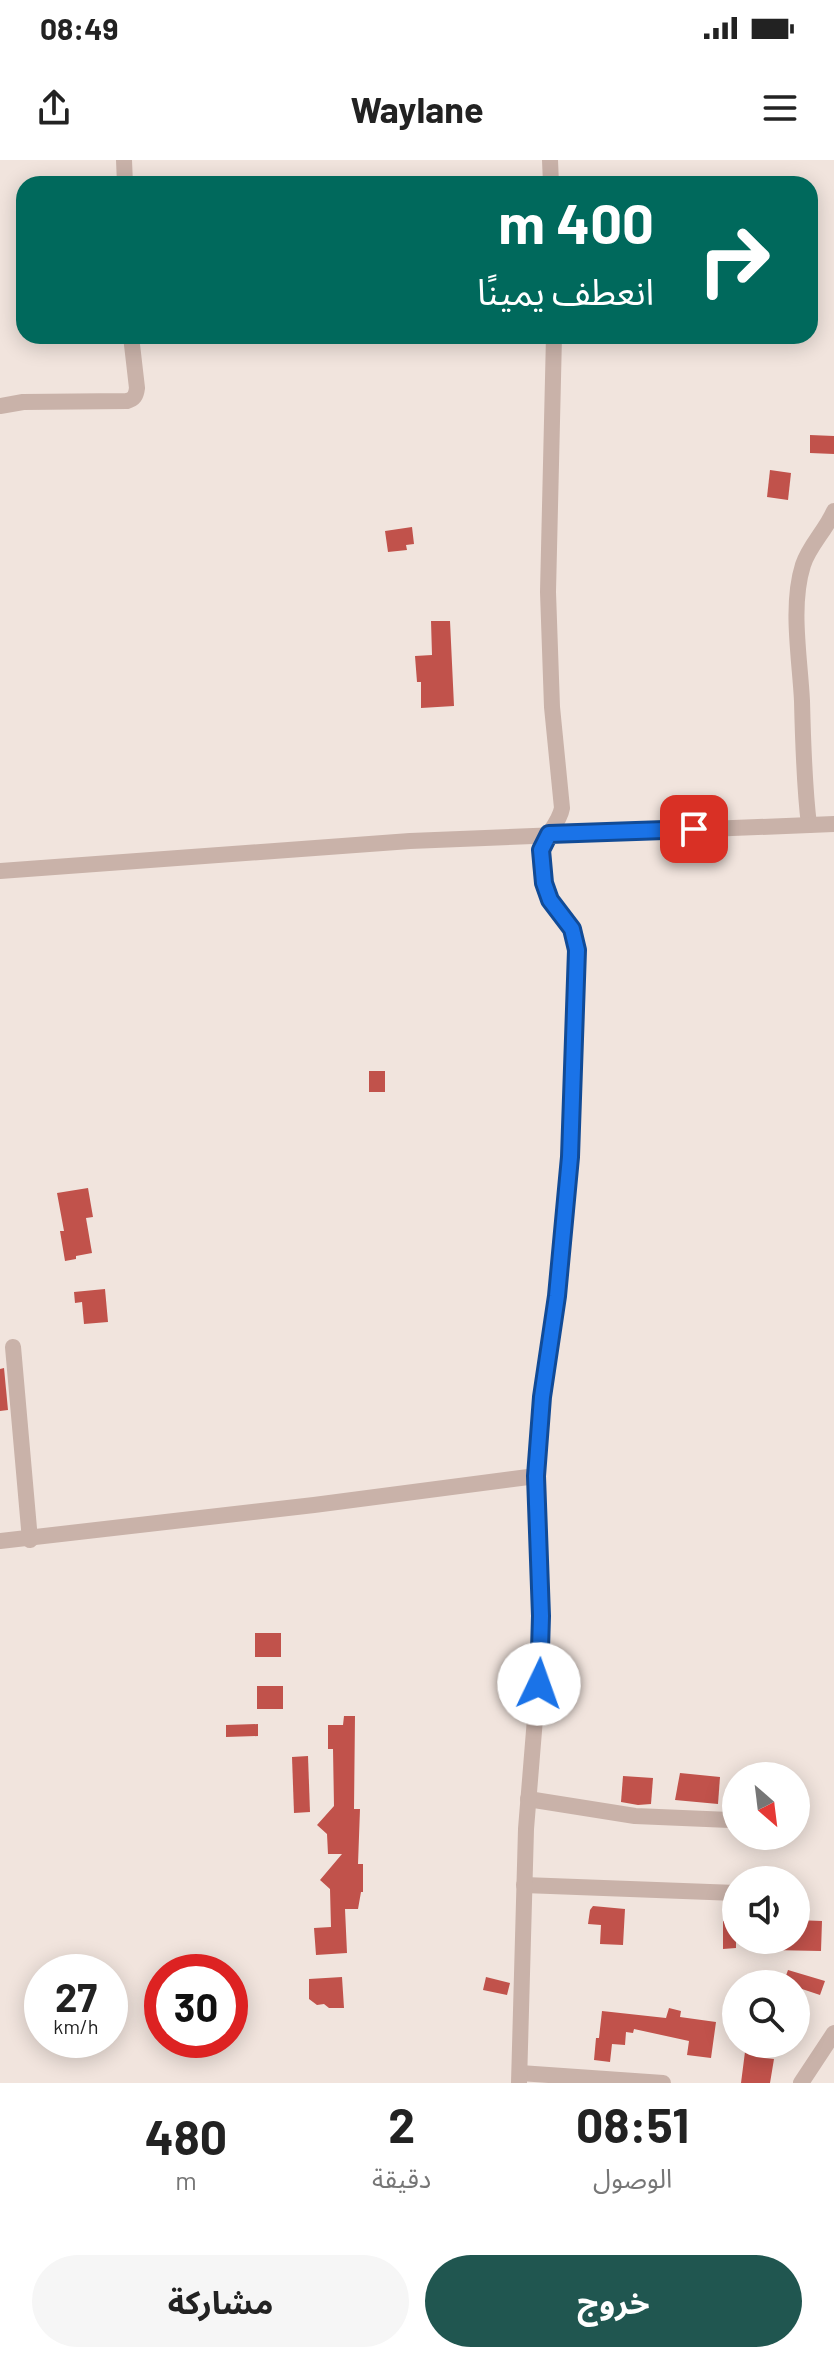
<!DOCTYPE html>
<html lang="ar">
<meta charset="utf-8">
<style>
body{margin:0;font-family:Barlow,"Noto Sans Arabic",sans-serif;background:#f6f6f6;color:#222;direction:rtl;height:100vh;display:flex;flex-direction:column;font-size:30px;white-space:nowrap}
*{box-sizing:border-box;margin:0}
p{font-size:26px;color:#767676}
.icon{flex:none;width:44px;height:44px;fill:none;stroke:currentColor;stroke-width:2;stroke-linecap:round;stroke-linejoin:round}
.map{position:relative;height:1923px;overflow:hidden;direction:ltr}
.sheet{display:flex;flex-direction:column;background:#fff;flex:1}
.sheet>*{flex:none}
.banner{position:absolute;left:16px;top:16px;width:802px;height:168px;border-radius:24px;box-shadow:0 4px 20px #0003;direction:rtl;background:#00695c;color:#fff;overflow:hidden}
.needle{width:52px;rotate:152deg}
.fabs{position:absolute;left:722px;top:1602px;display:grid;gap:16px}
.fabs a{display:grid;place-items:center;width:88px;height:88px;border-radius:50%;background:#fff;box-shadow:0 4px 20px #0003;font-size:40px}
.speed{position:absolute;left:24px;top:1794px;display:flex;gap:16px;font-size:40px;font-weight:700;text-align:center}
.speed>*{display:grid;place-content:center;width:104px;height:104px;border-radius:50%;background:#fff;box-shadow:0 4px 20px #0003;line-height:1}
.speed small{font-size:20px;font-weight:400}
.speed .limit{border:12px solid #d22;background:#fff;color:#111}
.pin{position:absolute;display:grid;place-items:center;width:68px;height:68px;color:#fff;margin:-34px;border-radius:16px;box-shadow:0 4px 12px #0006}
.me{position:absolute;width:88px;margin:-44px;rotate:3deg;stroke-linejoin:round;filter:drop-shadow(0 0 6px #0008)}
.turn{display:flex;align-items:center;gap:28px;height:168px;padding:0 32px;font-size:36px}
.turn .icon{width:104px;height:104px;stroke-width:2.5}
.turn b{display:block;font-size:56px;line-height:68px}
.eta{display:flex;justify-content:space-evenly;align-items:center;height:136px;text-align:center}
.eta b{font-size:48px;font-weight:700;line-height:56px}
.cta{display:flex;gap:16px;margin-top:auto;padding:16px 32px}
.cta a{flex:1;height:92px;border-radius:48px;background:#205650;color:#fff;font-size:32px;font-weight:700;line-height:92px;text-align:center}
.cta a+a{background:#f6f6f6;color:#222}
.status{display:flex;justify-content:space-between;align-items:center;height:56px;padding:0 40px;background:#fff;direction:ltr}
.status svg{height:22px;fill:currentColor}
header{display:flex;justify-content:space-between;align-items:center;height:104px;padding:0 32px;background:#fff;font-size:36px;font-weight:700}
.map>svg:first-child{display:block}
.building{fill:#c1524b}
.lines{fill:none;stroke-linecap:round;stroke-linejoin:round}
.minor{stroke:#c9b2a9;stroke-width:16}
.route-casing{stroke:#114b97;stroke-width:20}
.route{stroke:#1a73e8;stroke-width:14}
</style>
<div class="status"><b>08:49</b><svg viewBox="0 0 49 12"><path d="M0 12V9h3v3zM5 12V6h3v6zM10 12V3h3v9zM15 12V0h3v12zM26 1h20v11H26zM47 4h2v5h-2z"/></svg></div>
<header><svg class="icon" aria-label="menu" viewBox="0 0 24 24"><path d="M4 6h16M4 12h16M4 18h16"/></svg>Waylane<svg class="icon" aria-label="share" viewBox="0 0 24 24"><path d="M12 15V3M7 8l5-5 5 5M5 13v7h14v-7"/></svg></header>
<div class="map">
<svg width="834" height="1923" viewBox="0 0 834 1923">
<rect width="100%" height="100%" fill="#f1e4dd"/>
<g class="building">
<path d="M810,275L834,276V294L810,293Z"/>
<path d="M770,310L791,313L788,340L767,337Z"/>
<path d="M412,367L414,384L406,385L407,390L388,392L385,371Z"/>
<path d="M431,461H450L454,546L421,548V522H417L415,496L432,495Z"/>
<rect x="369" y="911" width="16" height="21"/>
<path d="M88,1028L93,1057L86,1058L92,1093L76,1096V1099L65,1101L60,1071H64L57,1033Z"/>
<path d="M105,1129L108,1162L84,1164L82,1142L75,1143L74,1132Z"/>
<path d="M4,1208L8,1250L0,1251V1209Z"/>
<rect x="255" y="1473" width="26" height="24"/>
<rect x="257" y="1526" width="26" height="23"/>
<path d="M344,1556H355L354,1649H360L358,1704H363V1732H361L358,1749H345L347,1793L316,1795L314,1768L331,1767L330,1729L320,1720L342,1694H328L327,1674L317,1665L334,1646L333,1589H328V1565H343Z"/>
<path d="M258,1564V1576L226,1577V1565Z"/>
<path d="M308,1596L310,1652L294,1653L292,1597Z"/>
<path d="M680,1613L720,1617L718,1644L675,1640Z"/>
<path d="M623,1616L653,1618L651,1644L638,1645L621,1642Z"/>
<path d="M593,1746L625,1749L623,1785L600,1784L601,1765L588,1764L590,1750Z"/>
<path d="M796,1760L822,1761L821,1791L771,1790V1780H796Z"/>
<path d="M723,1761H736V1788L723,1789Z"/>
<path d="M788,1810L825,1821L820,1835L796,1827V1824H783Z"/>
<path d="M342,1817L344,1848H329L324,1844L317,1845L309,1839V1819Z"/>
<path d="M486,1817L510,1823L507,1835L483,1830Z"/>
<path d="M669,1848L681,1851L680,1857L716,1862L711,1898L687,1895L689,1881L634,1869L633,1873L626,1872L625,1885L612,1884L610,1902L594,1900L596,1878H599L602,1851L666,1858Z"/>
<path d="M746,1884H766L764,1898L774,1899L770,1923H741Z"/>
</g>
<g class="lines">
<g class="minor">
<path d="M124,0L125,24"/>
<path d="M550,0L551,24"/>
<path d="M0,246L23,242L127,241C134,239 136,236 137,228L131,176"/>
<path d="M809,665C804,624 803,583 802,541C800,499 790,446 803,405C809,386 826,370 834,351"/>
<path d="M0,711L410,681L834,664"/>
<path d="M13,1187L30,1380"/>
<path d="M0,1381L314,1345L536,1316"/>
<path d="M528,1639L635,1656L730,1660"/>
<path d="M524,1725L736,1733"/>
<path d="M520,1913L663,1923"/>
<path d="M519,1923L526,1669L541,1485L536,1316L542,1237L557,1136L570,997L577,790C574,765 563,760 551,741C543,729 539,707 541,693C543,676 559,665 562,648L552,547L548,432L554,176"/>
<path d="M801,1923L834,1873"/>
</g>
</g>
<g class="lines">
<defs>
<path id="route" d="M539,1524L541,1456L536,1316L542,1237L557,1136L570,997L577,790L572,769L550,740L544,723L541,690L549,674L694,669"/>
</defs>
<use href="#route" class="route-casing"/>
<use href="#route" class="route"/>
</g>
</svg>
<div class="fabs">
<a><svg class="needle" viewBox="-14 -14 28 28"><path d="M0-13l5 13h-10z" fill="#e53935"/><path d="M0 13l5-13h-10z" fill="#767676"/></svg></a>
<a><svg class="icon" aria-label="sound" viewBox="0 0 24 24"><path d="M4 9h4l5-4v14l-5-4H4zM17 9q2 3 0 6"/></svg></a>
<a><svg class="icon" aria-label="search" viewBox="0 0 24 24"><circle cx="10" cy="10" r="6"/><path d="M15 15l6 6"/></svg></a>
</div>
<div class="speed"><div>27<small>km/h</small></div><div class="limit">30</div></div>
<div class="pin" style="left:694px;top:669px;background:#d93025"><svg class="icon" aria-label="arrive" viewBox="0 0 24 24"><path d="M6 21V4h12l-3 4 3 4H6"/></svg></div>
<svg class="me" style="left:539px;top:1524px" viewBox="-20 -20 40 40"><circle r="19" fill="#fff"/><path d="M0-13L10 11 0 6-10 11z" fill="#1a73e8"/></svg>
<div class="banner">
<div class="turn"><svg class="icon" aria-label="right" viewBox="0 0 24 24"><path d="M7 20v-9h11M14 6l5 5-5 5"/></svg><div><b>400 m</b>انعطف يمينًا</div></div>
</div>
</div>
<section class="sheet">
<div class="eta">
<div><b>08:51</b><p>الوصول</p></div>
<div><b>2</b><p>دقيقة</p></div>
<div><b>480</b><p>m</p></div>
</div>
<div class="cta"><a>خروج</a><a>مشاركة</a></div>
</section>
